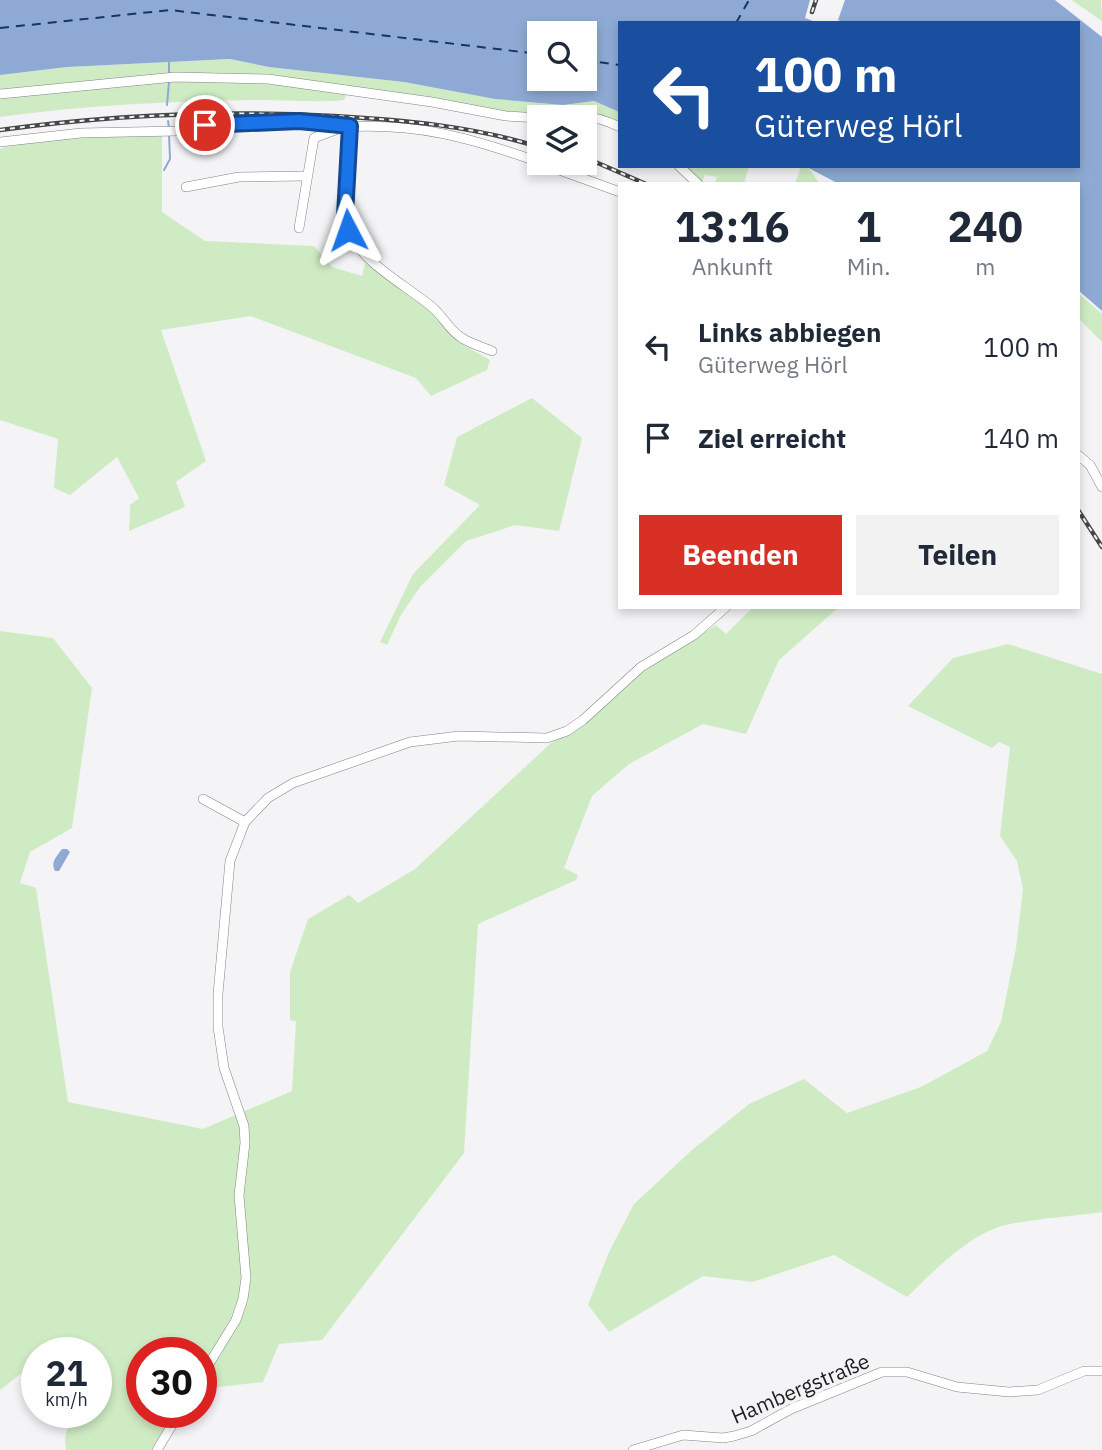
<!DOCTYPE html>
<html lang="de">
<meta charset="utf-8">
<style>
body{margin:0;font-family:"IBM Plex Sans",sans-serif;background:#f2f2f3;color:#1f2937;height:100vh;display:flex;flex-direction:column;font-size:26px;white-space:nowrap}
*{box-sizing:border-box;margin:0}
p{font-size:23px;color:#747a83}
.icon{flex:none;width:38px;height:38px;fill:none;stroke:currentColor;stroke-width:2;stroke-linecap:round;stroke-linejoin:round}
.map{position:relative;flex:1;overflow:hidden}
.details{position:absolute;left:618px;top:182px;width:462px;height:427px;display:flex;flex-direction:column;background:#fff;border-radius:0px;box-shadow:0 4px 10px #0003}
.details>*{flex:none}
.banner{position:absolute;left:618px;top:21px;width:462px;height:147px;border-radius:0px;box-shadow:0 4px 10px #0003;background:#1a4fa0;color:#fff;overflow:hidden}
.tools{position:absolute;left:527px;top:21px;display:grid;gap:14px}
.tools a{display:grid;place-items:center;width:70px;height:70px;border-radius:0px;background:#fff;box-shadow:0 4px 10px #0003;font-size:35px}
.speed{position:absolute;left:21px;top:1337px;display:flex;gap:14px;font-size:35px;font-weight:700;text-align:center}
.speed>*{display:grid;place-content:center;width:91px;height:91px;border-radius:50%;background:#fff;box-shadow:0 4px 10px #0003;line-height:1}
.speed small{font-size:18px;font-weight:400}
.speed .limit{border:10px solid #d22;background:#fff;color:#111}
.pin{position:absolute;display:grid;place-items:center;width:60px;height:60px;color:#fff;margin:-30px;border:4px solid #fff;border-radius:50%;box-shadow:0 2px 7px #0007}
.me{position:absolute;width:77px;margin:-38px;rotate:356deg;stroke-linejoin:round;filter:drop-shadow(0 0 5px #0008)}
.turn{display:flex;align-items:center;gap:24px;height:147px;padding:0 21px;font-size:32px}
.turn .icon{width:91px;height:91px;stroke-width:2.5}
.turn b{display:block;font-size:49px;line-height:60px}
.eta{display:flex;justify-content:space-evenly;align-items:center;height:119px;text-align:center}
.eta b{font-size:42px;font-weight:800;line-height:49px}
.cta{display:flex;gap:14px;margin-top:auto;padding:14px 21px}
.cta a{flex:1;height:80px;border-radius:0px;background:#d93025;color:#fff;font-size:28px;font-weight:800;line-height:80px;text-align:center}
.cta a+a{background:#f2f2f3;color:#1f2937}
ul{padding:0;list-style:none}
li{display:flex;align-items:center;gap:21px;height:91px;padding:0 21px}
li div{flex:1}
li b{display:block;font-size:26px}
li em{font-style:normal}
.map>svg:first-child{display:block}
.green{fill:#cfebc4}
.water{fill:#8eaad4;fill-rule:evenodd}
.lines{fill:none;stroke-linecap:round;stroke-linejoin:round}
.stream{stroke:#8eaad4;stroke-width:2}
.ferry{stroke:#123669;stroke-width:2;stroke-dasharray:9 7;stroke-linecap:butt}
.minor-casing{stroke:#838385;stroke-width:10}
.minor{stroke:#fff;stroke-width:9}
.rail-casing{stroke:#454646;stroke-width:4.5}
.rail{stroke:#f4f4f6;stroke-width:2;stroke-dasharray:5;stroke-linecap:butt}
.route-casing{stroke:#114b97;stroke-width:18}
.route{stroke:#1a73e8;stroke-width:12}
.labels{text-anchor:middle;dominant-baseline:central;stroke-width:7;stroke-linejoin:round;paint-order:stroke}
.street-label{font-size:21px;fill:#202121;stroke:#f4f4f6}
</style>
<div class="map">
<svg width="1102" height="1450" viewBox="0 0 1102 1450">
<rect width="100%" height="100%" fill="#f4f4f6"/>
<g class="green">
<path d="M1072,0H1101L1102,21L1073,1Z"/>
<path d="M230,59L269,67L404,82L495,99L563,105L594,101L619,112V123L597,113L541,108L538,116L510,114L349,89L344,100C316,103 290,100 263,100C175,101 87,105 0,117V75L67,67Z"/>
<path d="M81,136H162V212L205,241L314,246L332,267L362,276L365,263L432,309L460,343L490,360L487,370L431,396L416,378L251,316L161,330L206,461L176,482L185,507L129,531L130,505L139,498L117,457L70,495L54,488L58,439L0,420V149L16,144Z"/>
<path d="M683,166H749L744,184H715L717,177L705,175L701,184Z"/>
<path d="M801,166L808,168L820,184H795Z"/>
<path d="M1078,293L1102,314V342L1078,318Z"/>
<path d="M532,398L582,438L559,531L515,525L466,541L420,587L401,615L387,645L380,642L413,574L480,505L444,485L457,437Z"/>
<path d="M753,607H839L779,660L746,734L703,724L629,764L592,796L564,868L578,875L576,880L478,924L464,1153L322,1340L279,1344L263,1382L209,1388L201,1375V1353H142V1412H175L151,1450H66L65,1437L72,1412H96V1353H37V1367L32,1365L0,1390V631L53,638L92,688L72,828L30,852L20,883L36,888L68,1102L203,1129L292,1091L296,1021L290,1020V972L308,919L349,895L358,903L415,869L551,743L585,724L644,671L716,625L726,634Z"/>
<path d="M1008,644L1102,674V1212C1070,1217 1037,1218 1006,1225C970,1233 933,1272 907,1297L834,1255L753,1282L703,1276L609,1332L588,1305L609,1252L634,1204L692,1150L749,1104L804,1079L847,1113L921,1087L987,1051L1001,1022L1016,948L1023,889L1017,861L1000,836L1010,747L999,742L992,748L908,706L953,658Z"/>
</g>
<g class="water">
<path d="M0,0H810L805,18L813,21L620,23L619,112L594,101L563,105L495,99L404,82L269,67L230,59L67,67L0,75ZM539,33H584V79H539Z"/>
<path d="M845,0H1055L1102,37V311L1078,290V184H839L805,166H1078V23H845L838,20Z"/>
<path d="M62,849H67L70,852L59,871H55C50,862 57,856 62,849Z"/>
</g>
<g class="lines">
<g class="stream">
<path d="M169,62V73"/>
<path d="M167,105L169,82"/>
<path d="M168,121L169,128"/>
<path d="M164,170L170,159L169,134"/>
</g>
<g class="ferry">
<path d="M736,23L749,0"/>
<path d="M0,28L170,10L539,54"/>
<path d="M584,60L620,65"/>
</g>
<defs>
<g id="minor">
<path d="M0,94L175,77L268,79L432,102L506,116L539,118"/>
<path d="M546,117C573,112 594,115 620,127"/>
<path d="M350,126L345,215C349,258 403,282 432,307C443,316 450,331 462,338C471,344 483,347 492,351"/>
<path d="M0,142L81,133L177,131L220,124L299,121L339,124L343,127C418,123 468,137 539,162"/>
<path d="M540,163L620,192"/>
<path d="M679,166L698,184"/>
<path d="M186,187L239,177L307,176"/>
<path d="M299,228L314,138L343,127"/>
<path d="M1078,455L1090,465L1102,487"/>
<path d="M203,799L245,822"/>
<path d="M201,1377L236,1320L243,1299L246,1278L239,1195L245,1143L244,1126L224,1068L218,1027V994L230,861L245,822L268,798L293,783L410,742L459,736L547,738L567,731L583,720L641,667L694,635L726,607"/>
<path d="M157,1450L180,1412"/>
<path d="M633,1450L683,1435L723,1438L734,1436L751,1431L791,1409L882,1372H907L957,1387L1009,1392L1038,1390L1084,1371H1102"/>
</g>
</defs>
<use href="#minor" class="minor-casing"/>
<use href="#minor" class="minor"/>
<defs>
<g id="rail">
<path d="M812,12L816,0"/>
<path d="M0,130C111,115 223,110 334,116C405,120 472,126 539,147"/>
<path d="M584,157L646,184"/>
<path d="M1078,510L1102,547"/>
</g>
</defs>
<use href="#rail" class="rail-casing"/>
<use href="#rail" class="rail"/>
</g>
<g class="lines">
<defs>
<path id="route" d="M205,125L299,121L350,126L345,215L348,230"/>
</defs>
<use href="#route" class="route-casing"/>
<use href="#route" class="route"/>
</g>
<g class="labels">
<g class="street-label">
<text transform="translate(800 1388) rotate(-23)">Hambergstraße</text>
</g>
</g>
</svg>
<div class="tools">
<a><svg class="icon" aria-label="search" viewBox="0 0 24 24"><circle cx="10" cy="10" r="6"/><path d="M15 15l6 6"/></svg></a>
<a><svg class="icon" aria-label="layers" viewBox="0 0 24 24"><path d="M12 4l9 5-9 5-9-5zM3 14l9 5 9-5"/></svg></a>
</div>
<div class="speed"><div>21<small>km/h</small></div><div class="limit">30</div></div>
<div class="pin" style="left:205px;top:125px;background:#d93025"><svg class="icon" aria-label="arrive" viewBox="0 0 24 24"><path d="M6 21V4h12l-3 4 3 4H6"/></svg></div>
<svg class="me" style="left:348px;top:230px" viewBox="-20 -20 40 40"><path d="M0-17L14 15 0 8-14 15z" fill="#1a73e8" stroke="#fff" stroke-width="4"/></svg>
<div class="banner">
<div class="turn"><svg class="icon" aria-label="left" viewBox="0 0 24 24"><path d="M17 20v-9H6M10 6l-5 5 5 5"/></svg><div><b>100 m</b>Güterweg Hörl</div></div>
</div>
<section class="details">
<div class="eta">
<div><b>13:16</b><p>Ankunft</p></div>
<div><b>1</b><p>Min.</p></div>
<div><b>240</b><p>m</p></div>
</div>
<ul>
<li><svg class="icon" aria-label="left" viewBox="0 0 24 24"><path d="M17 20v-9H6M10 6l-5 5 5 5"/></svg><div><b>Links abbiegen</b><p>Güterweg Hörl</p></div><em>100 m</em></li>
<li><svg class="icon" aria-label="arrive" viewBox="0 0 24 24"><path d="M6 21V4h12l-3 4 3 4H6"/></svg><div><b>Ziel erreicht</b></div><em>140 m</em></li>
</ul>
<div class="cta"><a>Beenden</a><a>Teilen</a></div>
</section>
</div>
